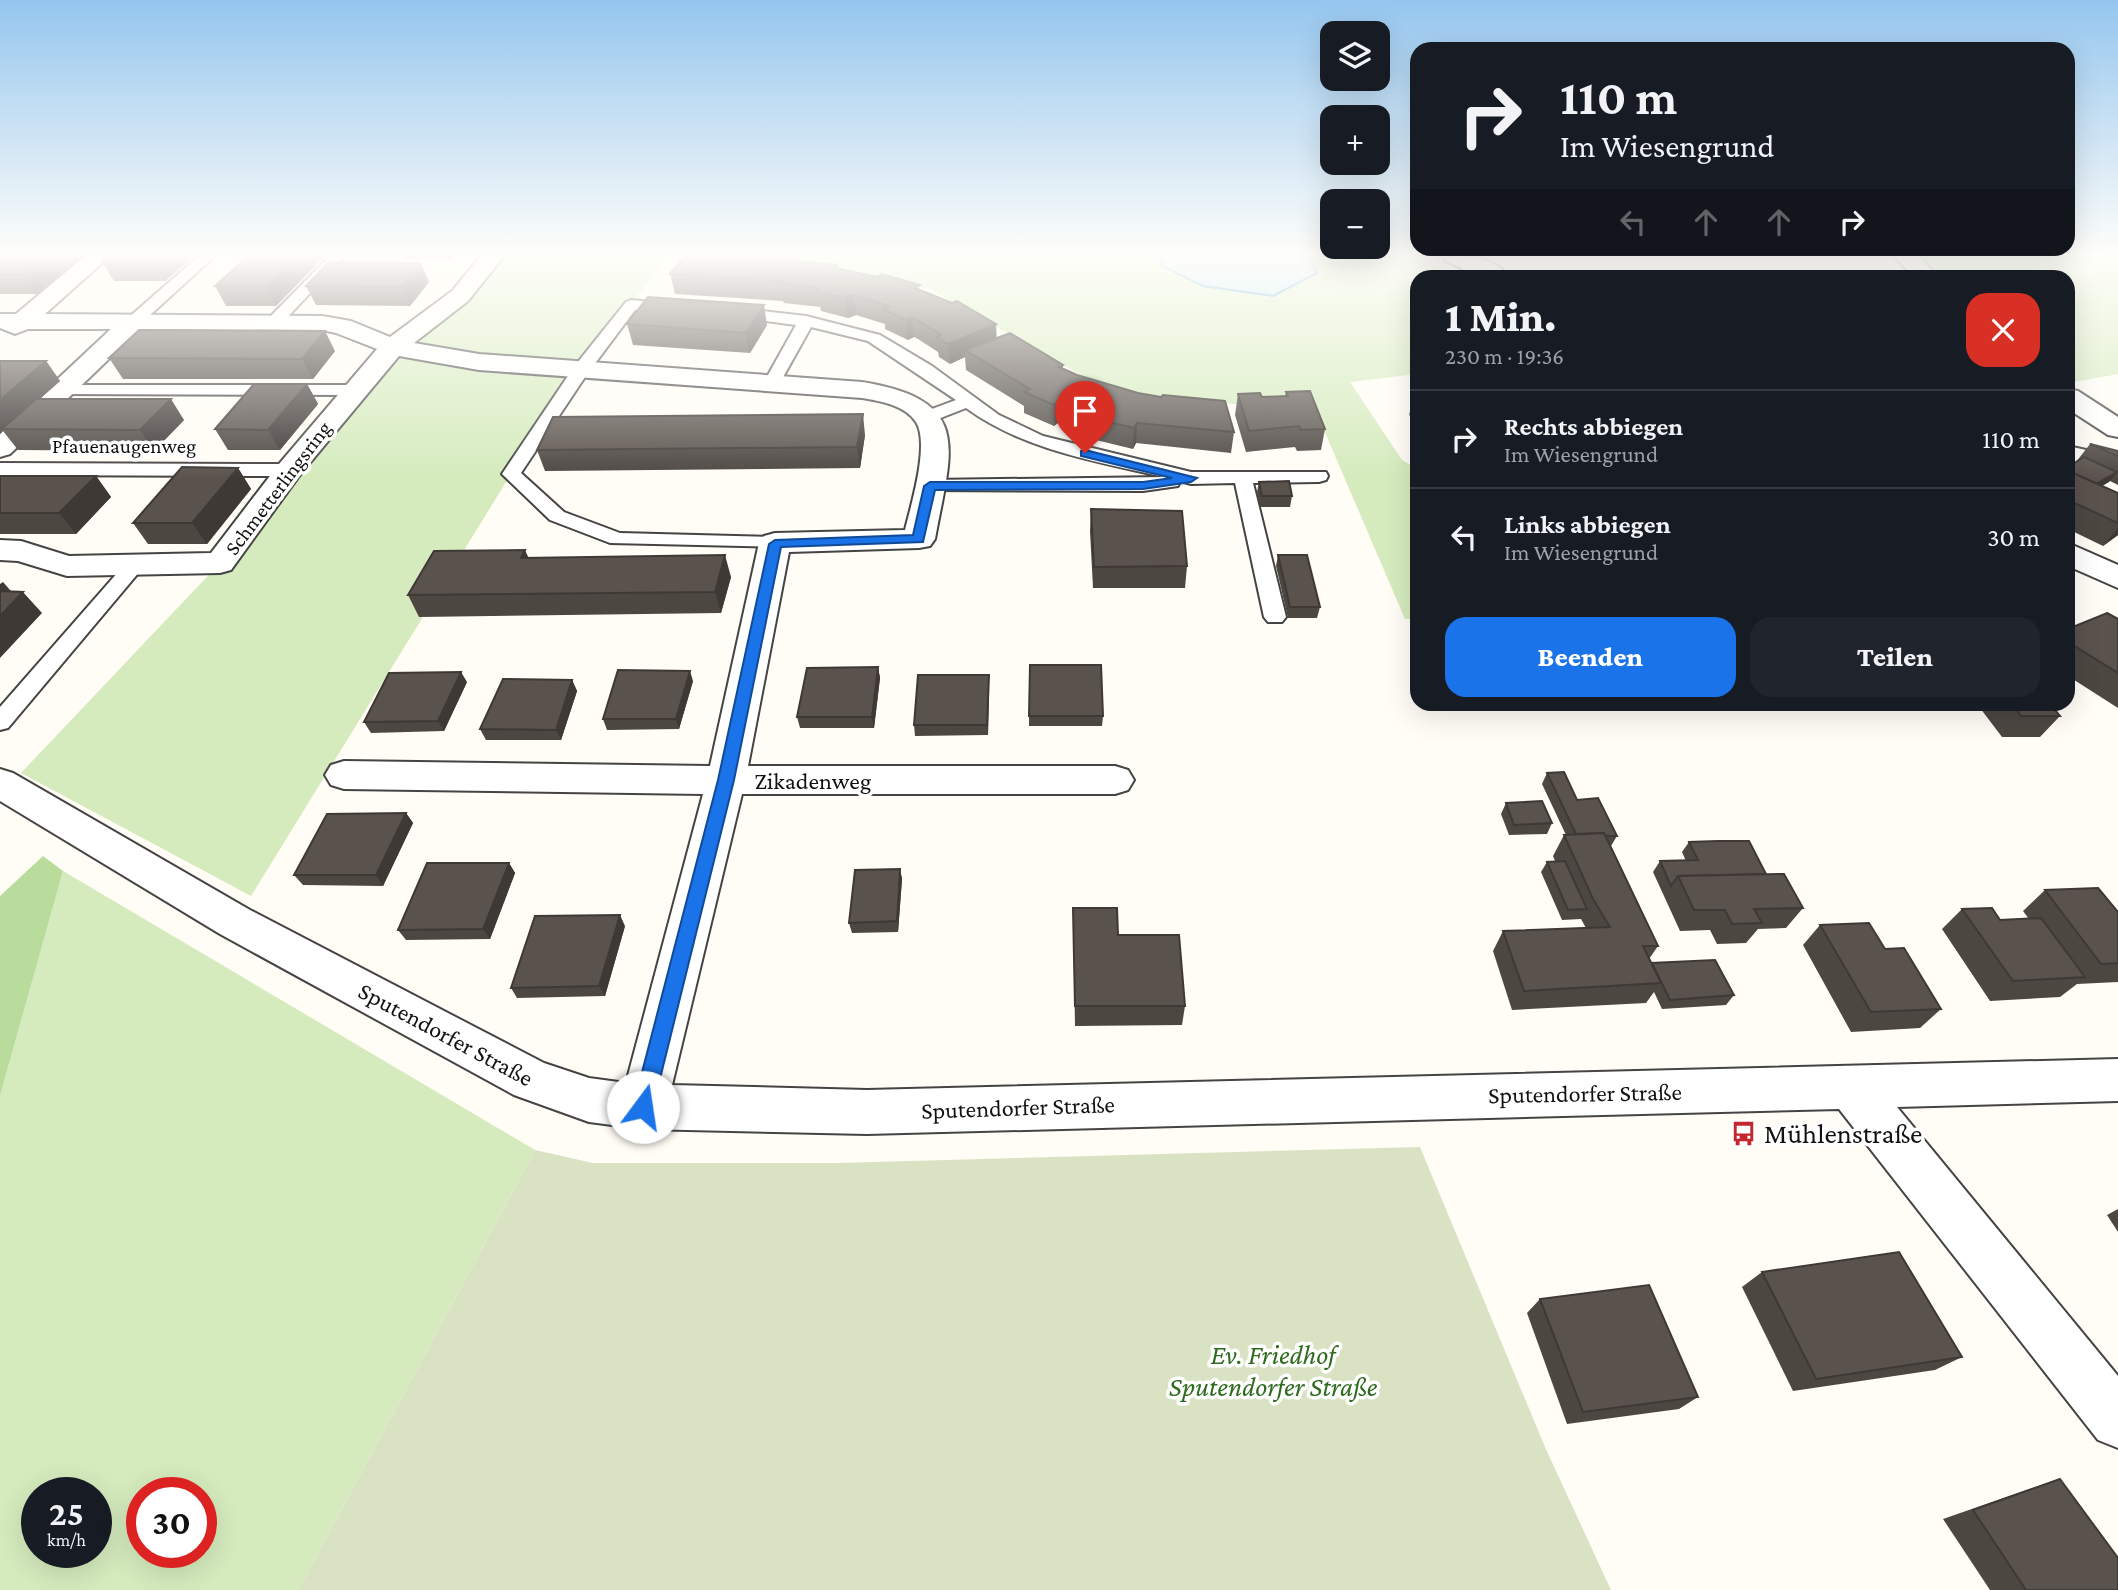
<!DOCTYPE html>
<html lang="de">
<meta charset="utf-8">
<style>
body{margin:0;font-family:"Crimson Pro",serif;background:#20242c;color:#f1f3f6;height:100vh;display:flex;flex-direction:column;font-size:26px;white-space:nowrap}
*{box-sizing:border-box;margin:0}
p{font-size:23px;color:#9ea1a6}
.icon{flex:none;width:38px;height:38px;fill:none;stroke:currentColor;stroke-width:2;stroke-linecap:round;stroke-linejoin:round}
.map{position:relative;flex:1;overflow:hidden}
.drawer{position:absolute;left:1410px;top:270px;width:665px;height:441px;display:flex;flex-direction:column;background:#171b24;border-radius:21px;box-shadow:0 7px 28px #0002}
.drawer>*{flex:none}
.banner{position:absolute;left:1410px;top:42px;width:665px;height:214px;border-radius:21px;box-shadow:0 7px 28px #0002;background:#171b24;color:#f1f3f6;overflow:hidden}
.tools{position:absolute;left:1320px;top:21px;display:grid;gap:14px}
.tools a{display:grid;place-items:center;width:70px;height:70px;border-radius:14px;background:#171b24;box-shadow:0 7px 28px #0002;font-size:35px}
.speed{position:absolute;left:21px;top:1477px;display:flex;gap:14px;font-size:35px;font-weight:700;text-align:center}
.speed>*{display:grid;place-content:center;width:91px;height:91px;border-radius:50%;background:#171b24;box-shadow:0 7px 28px #0002;line-height:1}
.speed small{font-size:18px;font-weight:400}
.speed .limit{border:10px solid #d22;background:#fff;color:#111}
.pin{position:absolute;display:grid;place-items:center;width:60px;height:60px;color:#fff;margin:-72px -30px;border-radius:50% 50% 50% 0;rotate:-45deg;box-shadow:0 0 7px #0007}
.pin .icon{rotate:45deg}
.me{position:absolute;width:77px;margin:-38px;rotate:14deg;stroke-linejoin:round;filter:drop-shadow(0 0 5px #0008)}
.turn{display:flex;align-items:center;gap:24px;height:147px;padding:0 35px;font-size:32px}
.turn .icon{width:91px;height:91px;stroke-width:2.5}
.turn b{display:block;font-size:49px;line-height:60px}
.lanes{display:flex;align-items:center;height:66px;padding:0 35px;background:#0003;justify-content:center;gap:35px;direction:ltr}
.lanes .off{opacity:.35}
.round{display:grid;place-items:center;flex:none;width:74px;height:74px;border-radius:21px;background:#20242c}
.head{display:flex;align-items:center;justify-content:space-between;height:119px;padding:0 35px}
h1{font-size:42px;font-weight:800;line-height:52px}
.button{display:flex;gap:14px;margin-top:auto;padding:14px 35px}
.button a{flex:1;height:80px;border-radius:21px;background:#1a73e8;color:#fff;font-size:28px;font-weight:800;line-height:80px;text-align:center}
.button a+a{background:#20242c;color:#f1f3f6}
ul{padding:0;list-style:none}
li{display:flex;align-items:center;gap:21px;height:98px;padding:0 35px;border-top:2px solid #363941}
li div{flex:1}
li b{display:block;font-size:26px}
li em{font-style:normal}
.map>svg:first-child{display:block}
.green{fill:#d5ebbd;fill-rule:evenodd}
.forest{fill:#b9dc9c}
.cemetery{fill:#d9e3c4}
.water{fill:#b9e0f7;stroke:#3f96cf;stroke-width:2}
.lines{fill:none;stroke-linecap:round;stroke-linejoin:round}
.service-casing{stroke:#444;stroke-width:4}
.minor-casing{stroke:#444;stroke-width:4}
.tertiary-casing{stroke:#444;stroke-width:4}
.service{fill:#fff;fill-rule:evenodd}
.minor{fill:#fff;fill-rule:evenodd}
.tertiary{fill:#fff;fill-rule:evenodd}
.wall{fill:#4d4742}
.shaded-wall{fill:#3f3936}
.building{fill:#5a524d;stroke:#3f3936;stroke-width:2}
.route{fill:#1a73e8;stroke:#114b97;stroke-width:2}
.labels{text-anchor:middle;dominant-baseline:central;stroke-width:7;stroke-linejoin:round;paint-order:stroke}
.far-street-label{font-size:21px;fill:#111;stroke:#fff}
.street-label{font-size:24px;fill:#111;stroke:#fff}
.near-poi-label{font-size:28px;fill:#111;stroke:#fff;text-anchor:start}
.near-park-label{font-size:28px;font-style:italic;fill:#2f6b1f;stroke:#fff}
</style>
<div class="map">
<svg width="2118" height="1590" viewBox="0 0 2118 1590">
<rect width="100%" height="100%" fill="#fffdf5"/>
<g class="green">
<path d="M493,256H666L511,474L251,896L21,773L220,563L354,390L460,296Z"/>
<path d="M684,256H1416L1457,276H1418L1417,374L1350,382L1402,460L1417,469V619H1405L1315,409L1119,397L932,290L811,262Z"/>
<path d="M1905,256H2118V374L2069,383L2068,276H1926Z"/>
<path d="M63,871L535,1150L298,1590H0V1096ZM37,1493H96V1552H37ZM142,1493H201V1552H142Z"/>
</g>
<path class="forest" d="M43,856L63,871L0,1096V896Z"/>
<path class="cemetery" d="M1420,1147L1545,1447L1611,1590H298L535,1150L593,1163H838Z"/>
<path class="water" d="M1161,256H1309L1317,273L1273,296L1203,286L1162,266Z"/>
<g class="lines">
<defs>
<g id="service">
<path d="M199,256H215L139,325H127L125,322L127,319Z"/>
<path d="M330,256H345L281,324H269L267,321L269,318Z"/>
<path d="M631,300L673,304L681,309L673,314L635,310L587,374L521,473L564,512L620,533L775,537L782,539L785,543L782,547L610,543L550,520L502,474L574,367L626,302Z"/>
<path d="M734,308L806,316L880,335L932,366L999,415L1043,436L1191,472H1326L1328,476L1326,480L1319,482L1253,483L1286,617L1282,622H1268L1264,617L1235,483L1191,484L1180,481L1178,486L1143,491L923,490L921,486L930,480L1164,477C1095,461 1024,450 966,408L933,421H921L918,417L921,413L956,400L868,341L811,327L777,388H765L763,384L796,325L728,316L726,313L728,310Z"/>
<path d="M60,385H354L363,390L354,395L54,394L51,390L54,386Z"/>
<path d="M0,463L289,464L298,470L289,476L0,475Z"/>
<path d="M133,561L140,563L143,567L140,571L8,728L0,730V707L126,563Z"/>
</g>
<g id="minor">
<path d="M85,256H110L45,314L322,316L351,321L390,337L452,291L481,256H504L468,301L414,343L479,354L862,382C975,400 951,450 935,539L930,546L919,548L789,552L748,766H1115L1128,770L1134,780L1128,790L1115,794H742L672,1085L867,1090L2118,1059V1101L1897,1107L2118,1376V1448L2098,1440L1839,1109L867,1134L643,1129L589,1122L514,1095L220,934L0,801V769L13,773L250,910L544,1063L589,1078L626,1083L703,794L344,789L331,785L325,775L331,765L344,761L710,766L759,543L764,536L775,533L905,530C911,505 930,444 916,422C905,405 880,401 862,398L479,370L399,356L299,476L231,570L220,573L67,576L18,561L0,560V540L21,541L69,556L211,553L279,464L377,349L336,333L322,330L140,329L10,454L0,457V433L111,329H28L15,334L0,328V314H16Z"/>
<path d="M1894,256H1918L1938,276H1913Z"/>
<path d="M2068,389L2078,391L2118,417V437L2108,435L2068,409Z"/>
<path d="M2068,446L2118,457V475L2068,463Z"/>
</g>
<g id="tertiary">
<path d="M1443,256C1464,256 1494,256 1508,276H1478L1446,261Z"/>
<path d="M2068,543L2118,565V588L2068,566Z"/>
</g>
</defs>
<use href="#service" class="service-casing"/>
<use href="#minor" class="minor-casing"/>
<use href="#tertiary" class="tertiary-casing"/>
<use href="#service" class="service"/>
<use href="#minor" class="minor"/>
<use href="#tertiary" class="tertiary"/>
</g>
<g class="wall">
<path d="M0,256H86L37,294H0Z"/>
<path d="M194,256L165,281H114L102,262Z"/>
<path d="M248,256H325L276,306H226L215,286Z"/>
<path d="M404,256H453L451,259H405Z"/>
<path d="M800,261L837,265V268L920,290L996,324V338L1063,365V368L1077,375L1234,432L1231,453L1136,443L1133,449L1096,440V434L1059,422L1054,426L1024,413V406L966,370L965,357L950,364L939,357L938,352L918,339L914,337L908,340L885,329V324L856,315L848,318L821,311L820,307L784,303L783,301L675,294L670,274Z"/>
<path d="M429,282L410,306L316,305L306,286Z"/>
<path d="M627,324L767,325L750,353L633,345Z"/>
<path d="M335,351L313,379H123L109,358Z"/>
<path d="M0,361H46L60,381L40,399L184,420L154,451L18,450L3,431L0,434Z"/>
<path d="M307,384L318,404L280,450H228L215,429Z"/>
<path d="M1286,392L1325,429L1321,450L1297,451L1295,447L1246,452L1235,415L1238,394L1262,397L1285,396Z"/>
<path d="M1418,393V421L1409,415L1414,394Z"/>
<path d="M865,435L860,468L545,471L537,450Z"/>
<path d="M2090,444L2118,451V485L2110,481L2102,486L2118,493V535L2103,546L2068,529V467L2076,462Z"/>
<path d="M238,468L251,489L207,544H148L133,523Z"/>
<path d="M0,476H96L111,497L76,534H0Z"/>
<path d="M1259,482L1292,496L1290,507H1260L1257,492Z"/>
<path d="M1091,509L1187,566L1185,588H1093L1090,531Z"/>
<path d="M1278,555L1320,607L1317,618H1288L1276,566Z"/>
<path d="M528,558L731,577L721,613L419,617L408,595Z"/>
<path d="M2118,619V708L2068,676V629Z"/>
<path d="M878,667L880,678L874,728H800L797,717Z"/>
<path d="M989,675L988,735L915,736L914,725Z"/>
<path d="M572,680L577,691L561,740H486L480,729Z"/>
<path d="M693,681L679,729L607,730L603,719Z"/>
<path d="M467,682L444,731L371,733L364,722Z"/>
<path d="M1977,704H2050L2060,716L2040,737H2002Z"/>
<path d="M1029,716H1103L1102,726H1029Z"/>
<path d="M1547,773L1617,836L1611,846L1658,946L1649,959L1652,965V963L1734,995L1726,1005L1662,1009L1654,992L1646,1003L1512,1010L1493,951L1503,931L1586,928L1581,919L1562,920L1541,872L1547,862L1555,861L1553,856L1564,835H1566L1542,784Z"/>
<path d="M1506,803L1552,823L1547,834L1509,835L1501,814Z"/>
<path d="M406,813L413,823L383,886L303,885L294,875Z"/>
<path d="M1689,842L1766,874L1803,908L1786,928L1758,929L1746,943L1717,944L1710,930L1680,931L1653,872L1660,861H1686L1682,852Z"/>
<path d="M509,863L515,873L490,939L406,940L398,930Z"/>
<path d="M900,869L902,879L898,932L852,933L849,923Z"/>
<path d="M2045,890L2118,912V982L2077,984L2060,997L1990,1001L1942,929L1962,909L2000,920L2029,919L2023,911Z"/>
<path d="M1073,908L1118,935L1185,1006L1182,1025L1075,1026Z"/>
<path d="M1820,925L1885,949L1941,1009L1920,1028L1851,1032L1803,945Z"/>
<path d="M625,926L605,996L517,998L511,988Z"/>
<path d="M2118,1209V1232L2107,1215Z"/>
<path d="M1762,1272L1962,1357L1935,1370L1793,1391L1742,1287Z"/>
<path d="M1540,1299L1698,1397L1679,1409L1567,1424L1527,1313Z"/>
<path d="M2060,1479L2118,1590H1990L1943,1519L2029,1489Z"/>
</g>
<g class="shaded-wall">
<path d="M49,256H86L37,294L24,275Z"/>
<path d="M160,256H194L165,281L153,262Z"/>
<path d="M297,256H325L276,306L266,286Z"/>
<path d="M421,263L429,282L410,306L401,287Z"/>
<path d="M854,295L856,315L848,318L845,298Z"/>
<path d="M764,305L767,325L750,353L746,333Z"/>
<path d="M912,317L914,337L908,340L906,320Z"/>
<path d="M996,324L997,344L965,350V357L950,364L948,344Z"/>
<path d="M325,331L335,351L313,379L302,359Z"/>
<path d="M46,361L60,381L5,429H2L3,431L0,434V400Z"/>
<path d="M307,384L318,404L280,450L268,430Z"/>
<path d="M171,399L184,420L154,451L140,430Z"/>
<path d="M1059,401V422L1054,426V405Z"/>
<path d="M863,414L865,435L860,468L857,447Z"/>
<path d="M1137,423L1136,443L1133,449L1134,428Z"/>
<path d="M238,468L251,489L207,544L192,523Z"/>
<path d="M2117,472L2109,482L2083,497L2091,487Z"/>
<path d="M96,476L111,497L76,534L59,513Z"/>
<path d="M2118,528V535L2103,546Z"/>
<path d="M525,550L535,572L521,558Z"/>
<path d="M725,555L731,577L721,613L715,592Z"/>
<path d="M3,582L17,598L23,592L42,613L0,658V584Z"/>
<path d="M878,667L880,678L874,728L872,717Z"/>
<path d="M690,671L693,681L679,729L676,719Z"/>
<path d="M461,672L467,682L444,731L438,721Z"/>
<path d="M989,675V686L988,735L987,725Z"/>
<path d="M572,680L577,691L561,740L556,730Z"/>
<path d="M406,813L413,823L383,886L376,875Z"/>
<path d="M509,863L515,873L490,939L483,929Z"/>
<path d="M900,869L902,879L898,932L897,921Z"/>
<path d="M620,915L625,926L605,996L599,986Z"/>
</g>
<g class="building">
<path d="M0,256H49L24,275H0Z"/>
<path d="M109,256H160L153,262H102Z"/>
<path d="M248,256H297L266,286H215Z"/>
<path d="M685,256L763,257L774,256L786,259L788,256H799L796,261L837,265L835,268L878,277L882,274L920,285L915,288L952,303L957,301L996,324L948,344L937,337L941,335L912,317L906,320L883,309L889,306L854,295L845,298L817,292L821,288L780,283L781,281L670,274Z"/>
<path d="M329,262L421,263L401,287L306,286Z"/>
<path d="M648,297L764,305L746,333L627,324Z"/>
<path d="M139,330L325,331L302,359L109,358Z"/>
<path d="M1010,333L1063,365L1059,367L1077,375L1138,393L1161,397L1163,395L1225,401L1234,432L1137,423L1134,428L1097,419L1101,415L1059,401L1054,405L1024,392L1030,389L965,350Z"/>
<path d="M0,361H46L0,400Z"/>
<path d="M254,384H307L268,430L215,429Z"/>
<path d="M1310,391L1325,429L1301,430L1299,426L1249,431L1238,394L1260,393L1262,397L1288,396L1286,392Z"/>
<path d="M36,399H171L140,430L2,429Z"/>
<path d="M863,414L857,447L537,450L553,417Z"/>
<path d="M2090,444L2118,451V456Z"/>
<path d="M2084,457L2117,472L2096,484L2073,473L2068,476V467Z"/>
<path d="M182,467L238,468L192,523H133Z"/>
<path d="M2073,473L2118,493V523L2068,500V476Z"/>
<path d="M0,476H96L59,513H0Z"/>
<path d="M1289,481L1292,496H1262L1259,482Z"/>
<path d="M1091,509L1182,511L1187,566L1094,567Z"/>
<path d="M525,550L521,558L725,555L715,592L408,595L434,551Z"/>
<path d="M1278,555H1307L1320,607H1290Z"/>
<path d="M0,591L23,592L0,616Z"/>
<path d="M2107,613L2118,619V673L2068,642V629Z"/>
<path d="M1030,665H1101L1103,716H1029Z"/>
<path d="M878,667L872,717H797L807,668Z"/>
<path d="M618,670L690,671L676,719H603Z"/>
<path d="M461,672L438,721L364,722L389,673Z"/>
<path d="M918,675H989L987,725H914Z"/>
<path d="M503,679L572,680L556,730L480,729Z"/>
<path d="M2012,704H2050L2060,716H2021Z"/>
<path d="M1564,772L1577,800L1598,798L1617,836H1606L1604,833L1576,834L1547,773Z"/>
<path d="M1542,801L1552,823L1514,825L1506,803Z"/>
<path d="M406,813L376,875H294L327,814Z"/>
<path d="M1604,833L1658,946H1643L1661,983L1524,991L1503,931L1610,927L1593,899L1564,835Z"/>
<path d="M1718,841H1749L1766,874L1678,876L1671,886L1660,861L1698,860L1689,842Z"/>
<path d="M1565,861L1587,909L1568,910L1547,862Z"/>
<path d="M427,863H509L483,929L398,930Z"/>
<path d="M900,869L897,921L849,923L855,870Z"/>
<path d="M1784,874L1803,908L1754,909L1762,923L1732,924L1725,910H1694L1678,876Z"/>
<path d="M2098,888L2118,912V963L2101,964L2045,890Z"/>
<path d="M1073,908H1117L1118,935H1179L1185,1006H1075Z"/>
<path d="M1992,908L2000,920L2041,918L2085,977L2013,981L1962,909Z"/>
<path d="M620,915L599,986L511,988L535,916Z"/>
<path d="M1869,923L1885,949L1904,948L1941,1009L1871,1012L1820,925Z"/>
<path d="M1715,960L1734,995L1670,1000L1652,963Z"/>
<path d="M1899,1252L1962,1357L1816,1379L1762,1272Z"/>
<path d="M1649,1285L1698,1397L1583,1412L1540,1299Z"/>
<path d="M2060,1479L2118,1558V1590H2026L1973,1510Z"/>
</g>
<linearGradient id="sky" x2="0" y2="1"><stop stop-color="#95c6ee"/><stop offset="0.53" stop-color="#fffefa"/><stop offset="1" stop-color="#fffefa" stop-opacity="0"/></linearGradient>
<rect width="2118" height="479" fill="url(#sky)"/>
<path class="route" d="M1085,450L1197,478L1191,482L1143,489L935,490L923,542L781,547L734,780L653,1107L650,1114L643,1116L636,1114L633,1107L718,780L769,544L775,540L913,535L924,486L930,482H1143L1172,478L1081,456V451Z"/>
<defs>
<symbol id="bus-bare" viewBox="-9 -9 18 18"><path d="M-5-6H5V4H4V6H2V4H-2V6H-4V4H-5ZM-3.5-4V0h7V-4ZM-3.5 1.2v1.5H-2V1.2ZM2 1.2v1.5H3.5V1.2Z" fill="#c4262e" stroke="#fff" stroke-width="2.5" paint-order="stroke"/></symbol>
</defs>
<g fill-rule="evenodd">
<use href="#bus-bare" x="1726" y="1116" width="35" height="35"/>
</g>
<g class="labels">
<g class="far-street-label">
<text x="124" y="446">Pfauenaugenweg</text>
<text transform="translate(278 488) rotate(-53)">Schmetterlingsring</text>
</g>
<g class="street-label">
<text x="813" y="780">Zikadenweg</text>
<text transform="translate(446 1034) rotate(28)">Sputendorfer Straße</text>
<text transform="translate(1585 1093) rotate(-1)">Sputendorfer Straße</text>
<text transform="translate(1018 1107) rotate(-2)">Sputendorfer Straße</text>
</g>
<g class="near-poi-label">
<text x="1764" y="1133">Mühlenstraße</text>
</g>
<g class="near-park-label">
<text x="1273" y="1354">Ev. Friedhof<tspan x="1273" dy="32">Sputendorfer Straße</tspan></text>
</g>
</g>
</svg>
<div class="tools">
<a><svg class="icon" aria-label="layers" viewBox="0 0 24 24"><path d="M12 4l9 5-9 5-9-5zM3 14l9 5 9-5"/></svg></a>
<a>+</a>
<a>−</a>
</div>
<div class="speed"><div>25<small>km/h</small></div><div class="limit">30</div></div>
<div class="pin" style="left:1085px;top:453px;background:#d93025"><svg class="icon" aria-label="arrive" viewBox="0 0 24 24"><path d="M6 21V4h12l-3 4 3 4H6"/></svg></div>
<svg class="me" style="left:643px;top:1107px" viewBox="-20 -20 40 40"><circle r="19" fill="#fff"/><path d="M0-13L10 11 0 6-10 11z" fill="#1a73e8"/></svg>
<div class="banner">
<div class="turn"><svg class="icon" aria-label="right" viewBox="0 0 24 24"><path d="M7 20v-9h11M14 6l5 5-5 5"/></svg><div><b>110 m</b>Im Wiesengrund</div></div>
<div class="lanes"><svg class="icon off" aria-label="left" viewBox="0 0 24 24"><path d="M17 20v-9H6M10 6l-5 5 5 5"/></svg><svg class="icon off" aria-label="ahead" viewBox="0 0 24 24"><path d="M12 20V5M6 11l6-6 6 6"/></svg><svg class="icon off" aria-label="ahead" viewBox="0 0 24 24"><path d="M12 20V5M6 11l6-6 6 6"/></svg><svg class="icon" aria-label="right" viewBox="0 0 24 24"><path d="M7 20v-9h11M14 6l5 5-5 5"/></svg></div>
</div>
<section class="drawer">
<div class="head"><div><h1>1 Min.</h1><p>230 m · 19:36</p></div><a class="round" style="background:#d93025;color:#fff"><svg class="icon" aria-label="close" viewBox="0 0 24 24"><path d="M6 6l12 12M18 6L6 18"/></svg></a></div>
<ul>
<li><svg class="icon" aria-label="right" viewBox="0 0 24 24"><path d="M7 20v-9h11M14 6l5 5-5 5"/></svg><div><b>Rechts abbiegen</b><p>Im Wiesengrund</p></div><em>110 m</em></li>
<li><svg class="icon" aria-label="left" viewBox="0 0 24 24"><path d="M17 20v-9H6M10 6l-5 5 5 5"/></svg><div><b>Links abbiegen</b><p>Im Wiesengrund</p></div><em>30 m</em></li>
</ul>
<div class="button"><a>Beenden</a><a>Teilen</a></div>
</section>
</div>
